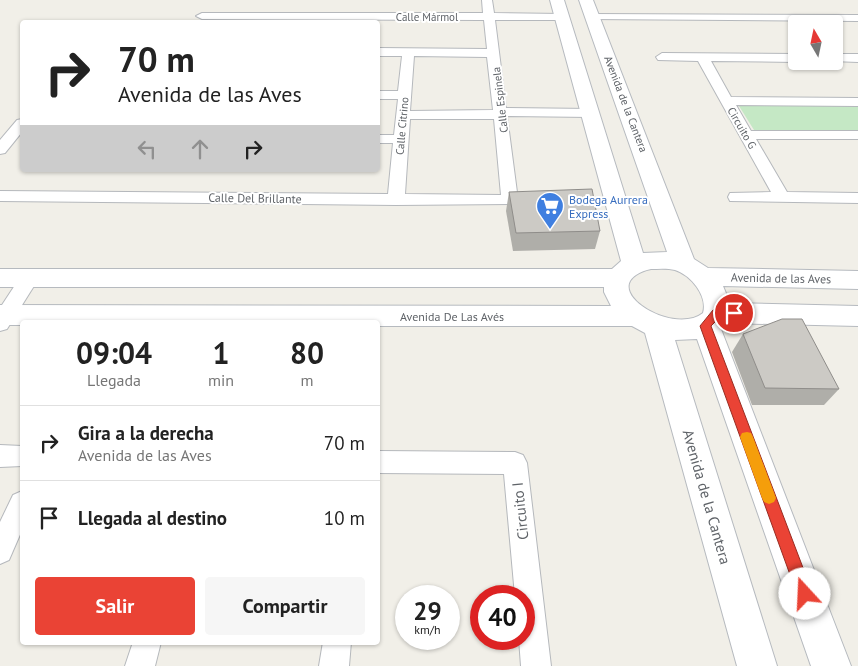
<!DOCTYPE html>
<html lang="es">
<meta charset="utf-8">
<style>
body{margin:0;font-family:"PT Sans",sans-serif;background:#f6f6f6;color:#222;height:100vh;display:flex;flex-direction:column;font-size:19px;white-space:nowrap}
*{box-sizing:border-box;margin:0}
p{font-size:16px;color:#767676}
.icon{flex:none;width:28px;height:28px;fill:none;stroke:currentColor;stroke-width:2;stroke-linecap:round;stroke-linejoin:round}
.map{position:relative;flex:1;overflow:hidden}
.side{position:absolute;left:20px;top:320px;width:360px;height:325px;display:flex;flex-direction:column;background:#fff;border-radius:5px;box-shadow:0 1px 4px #0004}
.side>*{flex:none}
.top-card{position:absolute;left:20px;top:20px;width:360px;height:152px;border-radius:5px;box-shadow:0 1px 4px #0004;background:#fff;color:#222;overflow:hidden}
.needle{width:32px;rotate:351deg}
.buttons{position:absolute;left:788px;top:15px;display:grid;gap:10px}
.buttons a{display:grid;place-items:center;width:55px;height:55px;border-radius:5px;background:#fff;box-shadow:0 1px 4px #0004;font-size:25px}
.speed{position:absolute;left:395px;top:585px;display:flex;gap:10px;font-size:25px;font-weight:700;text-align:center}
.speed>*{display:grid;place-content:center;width:65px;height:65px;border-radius:50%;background:#fff;box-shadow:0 1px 4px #0004;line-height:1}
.speed small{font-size:12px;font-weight:400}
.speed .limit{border:8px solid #d22;background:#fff;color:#111}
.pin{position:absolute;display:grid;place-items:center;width:42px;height:42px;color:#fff;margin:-21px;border:2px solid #fff;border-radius:50%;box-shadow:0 1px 5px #0007}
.me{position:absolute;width:55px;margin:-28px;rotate:340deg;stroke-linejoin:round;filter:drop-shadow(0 0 4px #0008)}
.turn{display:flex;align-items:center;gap:18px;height:105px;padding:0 15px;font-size:22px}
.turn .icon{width:65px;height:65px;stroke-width:2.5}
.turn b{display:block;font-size:35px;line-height:42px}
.lanes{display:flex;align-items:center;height:48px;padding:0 15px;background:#0003;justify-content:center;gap:25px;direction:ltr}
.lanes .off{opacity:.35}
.eta{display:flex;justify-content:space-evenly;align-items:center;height:85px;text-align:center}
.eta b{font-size:30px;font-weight:600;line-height:35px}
.primary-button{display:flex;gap:10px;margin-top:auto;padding:10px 15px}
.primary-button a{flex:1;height:58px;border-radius:5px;background:#ea4335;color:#fff;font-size:20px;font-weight:600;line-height:58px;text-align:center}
.primary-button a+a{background:#f6f6f6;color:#222}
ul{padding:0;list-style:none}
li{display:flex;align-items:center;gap:15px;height:75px;padding:0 15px;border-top:1px solid #e0e0e0}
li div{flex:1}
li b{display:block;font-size:19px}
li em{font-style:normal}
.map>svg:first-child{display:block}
.green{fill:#c5e8c5}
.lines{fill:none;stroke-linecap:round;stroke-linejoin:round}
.street-casing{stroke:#b5b8bc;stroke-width:2}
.secondary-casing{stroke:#b6babf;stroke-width:2}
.street{fill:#fff;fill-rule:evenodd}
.secondary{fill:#fff;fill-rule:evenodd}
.wall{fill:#afaea9}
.building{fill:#cccac5;stroke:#8f8d8a}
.route{fill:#ea4335;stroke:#982c22}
.slow{fill:#f59e0b}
.labels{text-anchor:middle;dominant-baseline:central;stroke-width:4;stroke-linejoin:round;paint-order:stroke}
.far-street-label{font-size:11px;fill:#5f6368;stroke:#fff}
.street-label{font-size:12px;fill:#5f6368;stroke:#fff}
.shop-label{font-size:12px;fill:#366cbe;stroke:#fff;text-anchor:start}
.near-street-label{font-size:15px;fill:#5f6368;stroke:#fff}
</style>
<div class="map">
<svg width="858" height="666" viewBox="0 0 858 666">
<rect width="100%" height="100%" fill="#f1efe8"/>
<path class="green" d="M739,106H858V131L754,130Z"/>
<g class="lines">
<defs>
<g id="street">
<path d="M482,0H492L494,13L562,14L568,17L562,20H495L506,108L591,109L598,113L591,117L507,116L518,200L516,204L396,205L0,201V191L388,194L393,143H378V135H394L398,99H378V91H398L402,56H378V48L487,49L484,20L202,19L196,16L202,13H483ZM414,56L487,57L493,110L410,111ZM410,119H494L501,195L405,194Z"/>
<path d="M592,14L858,15V21L588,19L586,17Z"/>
<path d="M662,53L796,54L798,61L796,62L711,61L731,97L858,98V106L736,105L751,131H858V139H756L787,192L858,193V203L730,201L728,197L730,193L771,192L698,61L658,60L656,57Z"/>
<path d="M834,54H858V62L832,61Z"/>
<path d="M22,119V132L5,153L0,154V140L17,120Z"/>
<path d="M30,271L37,273L39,278L7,329L0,331V308L23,273Z"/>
<path d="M0,445L22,446V466L0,467Z"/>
<path d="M378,451L515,452L523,455L527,463L551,666H521L519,639H524V596H515L504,474L378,473Z"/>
<path d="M22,491V530L9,560L0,564V522L13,495Z"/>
<path d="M133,642H161L155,666H125Z"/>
<path d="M323,642H351L349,666H319Z"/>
</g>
<path id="secondary" d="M550,0H564L643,253L667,252L579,0H593L694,259L708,268L858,271V289L723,286L730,303L858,306V326L725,323L721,329L851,666H811L697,339L675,340L777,666H737L645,333L632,326H378V322H22V325H0V305L611,306L604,292V287H0V269H612L621,261ZM651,269C658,269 667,268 675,270C691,275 708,296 703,313C675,335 606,295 636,275C640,272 646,270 651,269Z"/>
</defs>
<use href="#street" class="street-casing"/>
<use href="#secondary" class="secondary-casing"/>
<use href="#street" class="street"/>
<use href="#secondary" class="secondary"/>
</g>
<g class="wall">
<path d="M509,192L600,231L595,249L513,251L506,211Z"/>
<path d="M743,334L839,389L824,405H752L732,352Z"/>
</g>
<g class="building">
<path d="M592,189L600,231L516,233L509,192Z"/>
<path d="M782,319H802L839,389L765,388L743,334Z"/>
</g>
<path class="route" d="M717,309H734L740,313L734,317H720L711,326L813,594L810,600L805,602L799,600L797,594L700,326L713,310Z"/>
<path class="slow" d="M747,432L751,433L753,437L776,498L774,502L769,504L764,502L762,498L740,437L742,433Z"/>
<defs>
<symbol id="supermarket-pin" viewBox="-11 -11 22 30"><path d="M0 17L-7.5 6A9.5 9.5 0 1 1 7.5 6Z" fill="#3f7fe0" stroke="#fff"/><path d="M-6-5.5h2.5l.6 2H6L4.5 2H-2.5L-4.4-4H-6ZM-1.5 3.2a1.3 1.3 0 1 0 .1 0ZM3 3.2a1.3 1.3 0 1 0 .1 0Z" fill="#fff"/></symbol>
</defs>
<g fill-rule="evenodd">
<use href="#supermarket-pin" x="534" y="190" width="32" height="43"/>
</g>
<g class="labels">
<g class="far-street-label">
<text x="427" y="17">Calle Mármol</text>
<text transform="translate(500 100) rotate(-97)">Calle Espinela</text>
<text transform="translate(626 104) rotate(69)">Avenida de la Cantera</text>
<text transform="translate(402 126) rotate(-85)">Calle Citrino</text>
<text transform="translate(742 128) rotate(60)">Circuito G</text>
</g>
<g class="street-label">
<text transform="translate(255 198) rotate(1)">Calle Del Brillante</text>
<text transform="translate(781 278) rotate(1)">Avenida de las Aves</text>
<text x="452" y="316">Avenida De Las Avés</text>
</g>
<g class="shop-label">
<text x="569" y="199">Bodega Aurrera<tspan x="569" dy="14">Express</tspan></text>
</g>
<g class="near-street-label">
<text transform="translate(707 497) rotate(74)">Avenida de la Cantera</text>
<text transform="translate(520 511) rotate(-96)">Circuito I</text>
</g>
</g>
</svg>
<div class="buttons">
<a><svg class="needle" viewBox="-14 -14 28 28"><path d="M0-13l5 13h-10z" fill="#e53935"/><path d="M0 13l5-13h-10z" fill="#767676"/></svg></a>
</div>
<div class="speed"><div>29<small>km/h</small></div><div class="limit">40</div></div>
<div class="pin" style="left:734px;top:313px;background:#d93025"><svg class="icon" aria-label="arrive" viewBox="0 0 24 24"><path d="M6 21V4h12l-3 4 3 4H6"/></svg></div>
<svg class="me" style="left:805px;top:594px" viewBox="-20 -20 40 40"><circle r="19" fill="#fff"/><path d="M0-13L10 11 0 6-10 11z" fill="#ea4335"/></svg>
<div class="top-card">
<div class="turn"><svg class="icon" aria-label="right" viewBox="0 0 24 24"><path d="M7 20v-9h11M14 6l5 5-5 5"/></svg><div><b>70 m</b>Avenida de las Aves</div></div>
<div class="lanes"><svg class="icon off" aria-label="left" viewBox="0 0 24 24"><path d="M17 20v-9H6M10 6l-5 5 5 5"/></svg><svg class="icon off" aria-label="ahead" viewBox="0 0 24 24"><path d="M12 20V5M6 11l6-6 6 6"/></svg><svg class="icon" aria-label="right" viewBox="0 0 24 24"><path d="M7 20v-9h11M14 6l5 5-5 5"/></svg></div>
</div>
<section class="side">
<div class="eta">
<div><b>09:04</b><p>Llegada</p></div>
<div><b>1</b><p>min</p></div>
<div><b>80</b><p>m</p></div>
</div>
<ul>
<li><svg class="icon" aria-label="right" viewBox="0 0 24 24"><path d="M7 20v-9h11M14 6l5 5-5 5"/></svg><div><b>Gira a la derecha</b><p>Avenida de las Aves</p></div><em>70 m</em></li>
<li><svg class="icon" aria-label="arrive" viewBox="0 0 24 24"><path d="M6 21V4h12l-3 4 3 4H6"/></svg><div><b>Llegada al destino</b></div><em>10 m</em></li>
</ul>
<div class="primary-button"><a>Salir</a><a>Compartir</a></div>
</section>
</div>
